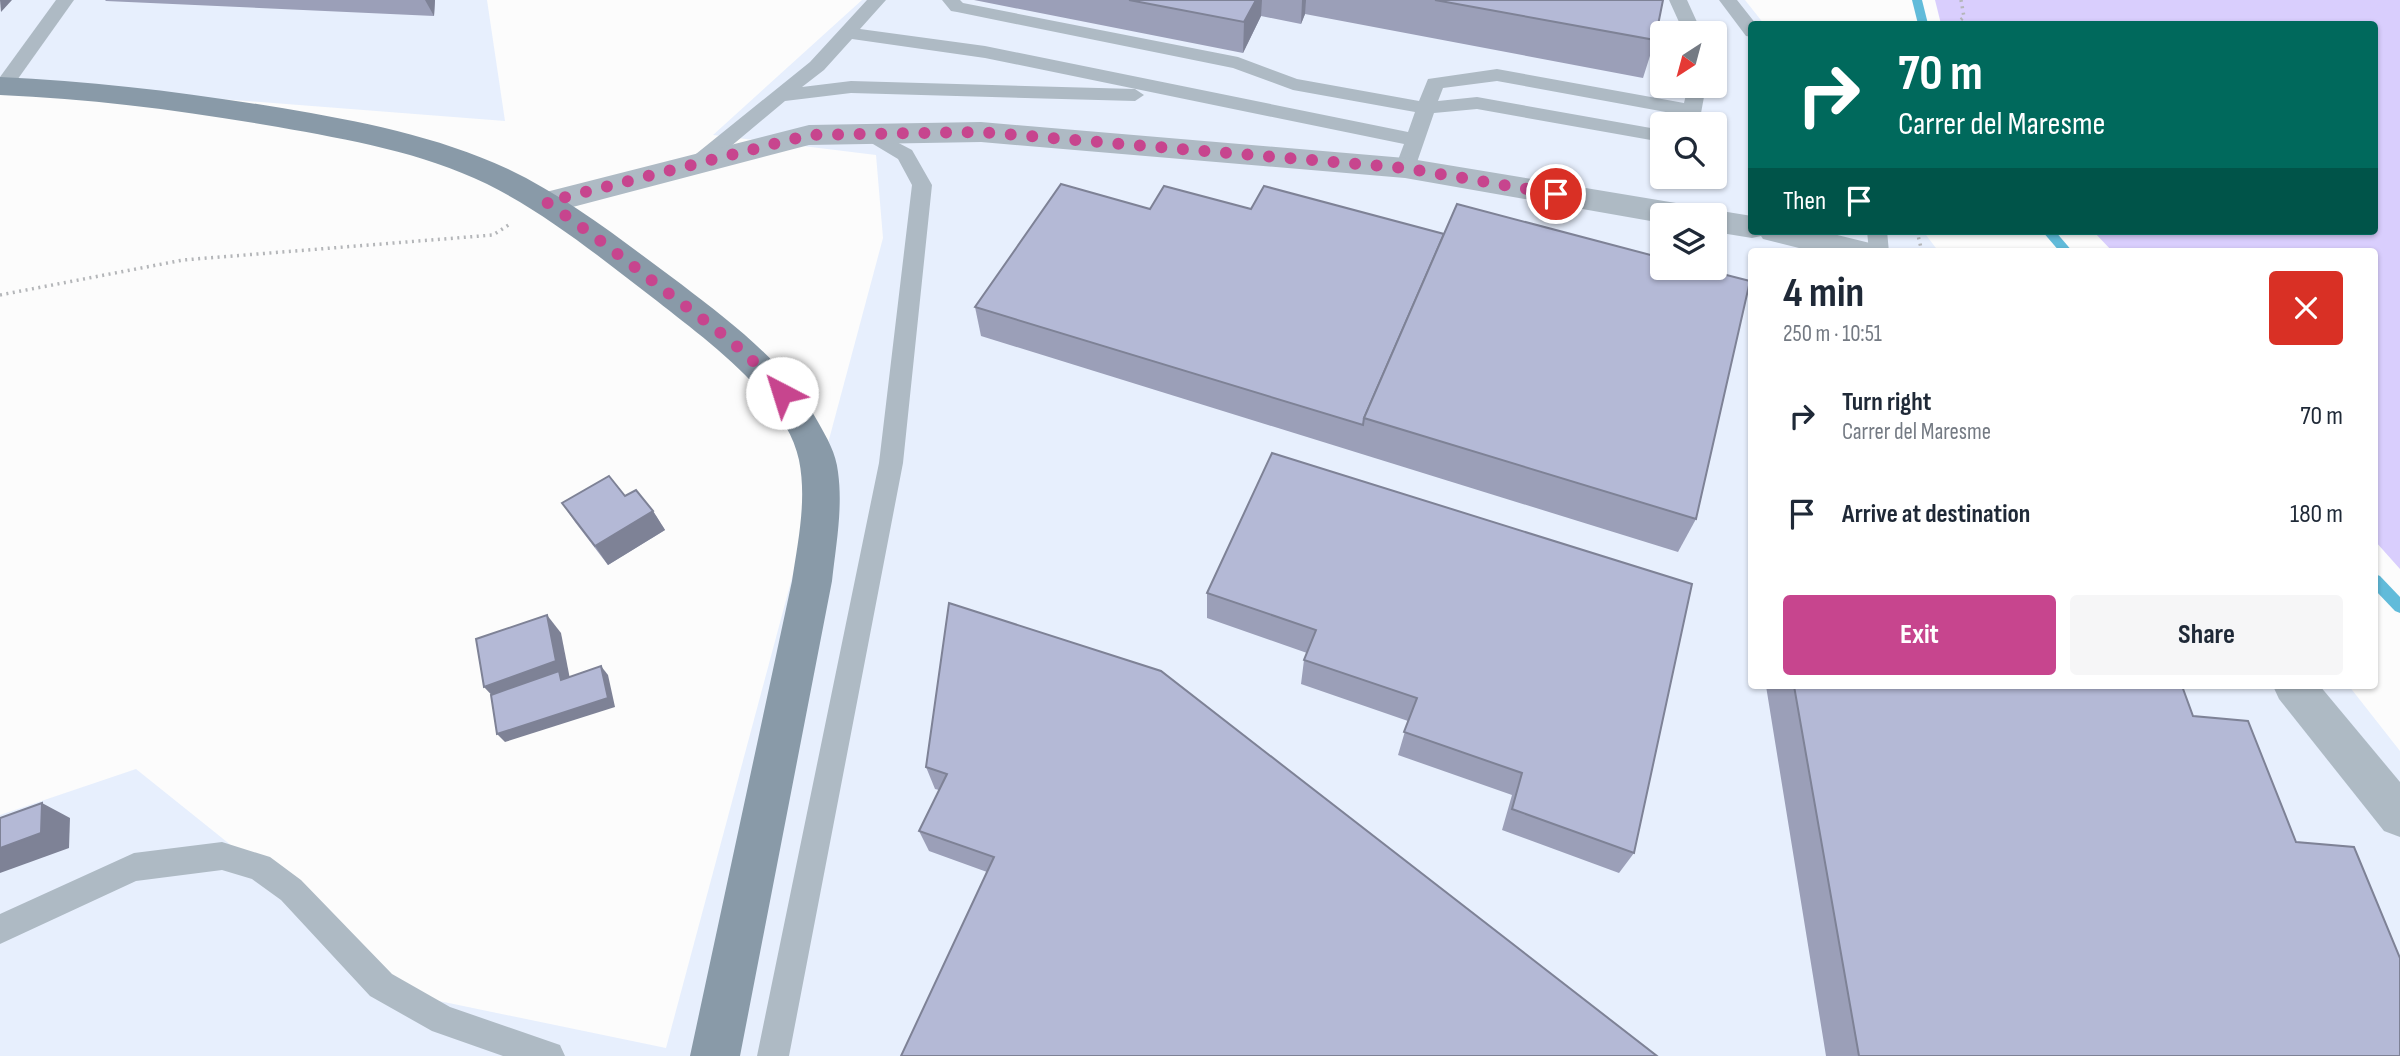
<!DOCTYPE html>
<meta charset="utf-8">
<style>
body{margin:0;font-family:"Sofia Sans Condensed",sans-serif;background:#f6f6f7;color:#1f2937;height:100vh;display:flex;flex-direction:column;font-size:26px;white-space:nowrap}
*{box-sizing:border-box;margin:0}
p{font-size:23px;color:#747a83}
.icon{flex:none;width:38px;height:38px;fill:none;stroke:currentColor;stroke-width:2;stroke-linecap:round;stroke-linejoin:round}
.map{position:relative;flex:1;overflow:hidden}
.side{position:absolute;left:1748px;top:248px;width:630px;height:441px;display:flex;flex-direction:column;background:#fff;border-radius:7px;box-shadow:0 2px 5px #0004}
.side>*{flex:none}
.hud{position:absolute;left:1748px;top:21px;width:630px;height:214px;border-radius:7px;box-shadow:0 2px 5px #0004;background:#00695c;color:#fff;overflow:hidden}
.needle{width:46px;rotate:216deg}
.buttons{position:absolute;left:1650px;top:21px;display:grid;gap:14px}
.buttons a{display:grid;place-items:center;width:77px;height:77px;border-radius:7px;background:#fff;box-shadow:0 2px 5px #0004;font-size:35px}
.pin{position:absolute;display:grid;place-items:center;width:60px;height:60px;color:#fff;margin:-30px;border:4px solid #fff;border-radius:50%;box-shadow:0 2px 7px #0007}
.me{position:absolute;width:77px;margin:-38px;rotate:320deg;stroke-linejoin:round;filter:drop-shadow(0 0 5px #0008)}
.turn{display:flex;align-items:center;gap:24px;height:147px;padding:0 35px;font-size:32px}
.turn .icon{width:91px;height:91px;stroke-width:2.5}
.turn b{display:block;font-size:49px;line-height:60px}
.then{display:flex;align-items:center;height:66px;padding:0 35px;background:#0003;gap:14px;font-size:26px}
.round{display:grid;place-items:center;flex:none;width:74px;height:74px;border-radius:7px;background:#f6f6f7}
.overview{display:flex;align-items:center;justify-content:space-between;height:119px;padding:0 35px}
h1{font-size:42px;font-weight:700;line-height:52px}
.action{display:flex;gap:14px;margin-top:auto;padding:14px 35px}
.action a{flex:1;height:80px;border-radius:7px;background:#c7458e;color:#fff;font-size:28px;font-weight:700;line-height:80px;text-align:center}
.action a+a{background:#f6f6f7;color:#1f2937}
ul{padding:0;list-style:none}
li{display:flex;align-items:center;gap:21px;height:98px;padding:0 35px}
li div{flex:1}
li b{display:block;font-size:26px}
li em{font-style:normal}
.map>svg:first-child{display:block}
.built{fill:#e7effd;fill-rule:evenodd}
.green{fill:#d9cefd}
.lines{fill:none;stroke-linecap:round;stroke-linejoin:round}
.stream{fill:#61bbda;fill-rule:evenodd}
.path{stroke:#b4b6b9;stroke-width:3.5;stroke-dasharray:2 4.5;stroke-linecap:butt}
.service{fill:#aebac4;fill-rule:evenodd}
.minor{fill:#aebac4;fill-rule:evenodd}
.secondary{fill:#899aa8;fill-rule:evenodd}
.wall{fill:#9b9fb8}
.shaded-wall{fill:#7e8296}
.building{fill:#b4b9d6;stroke:#7e8296;stroke-width:2}
.route{stroke:#c7458e;stroke-width:12;stroke-dasharray:0 21.6}
</style>
<div class="map">
<svg width="2400" height="1056" viewBox="0 0 2400 1056">
<rect width="100%" height="100%" fill="#fcfcfc"/>
<g class="built">
<path d="M0,0H487L505,121L0,82Z"/>
<path d="M862,0H1745L1764,24H1752V231H1923L1939,252H1752V686H2349L2400,751V1056H0V815L136,769L420,997L666,1048L883,238L876,155L713,135ZM1662,33H1715V86H1662ZM1662,124H1715V177H1662ZM1662,215H1715V268H1662Z"/>
</g>
<path class="green" d="M1935,0H2400V569L2375,541V252H2113L2093,231H2375V24H1941Z"/>
<g class="lines">
<g class="stream">
<path d="M1912,0H1922L1928,24H1918Z"/>
<path d="M2042,231H2055L2073,252H2060Z"/>
<path d="M2375,574L2380,576L2400,597V613L2395,611L2375,590Z"/>
</g>
<g class="path">
<path d="M1956,24L1964,17L1961,0"/>
<path d="M1917,231L1922,252"/>
<path d="M0,295L183,260L493,235L510,224"/>
</g>
<g class="service">
<path d="M56,0H74L10,90L0,91V77Z"/>
<path d="M867,0H886L860,29L985,46L1408,132L1415,112L1293,90L1233,68L957,12L951,11L942,0H960L963,3L1238,57L1297,79L1419,101L1428,79L1497,69L1684,103L1688,86H1706L1699,124H1681L1682,115L1497,81L1443,88L1438,101L1477,97L1662,130V142L1477,109L1434,113L1415,168L1412,173H1398L1395,168L1404,144L985,58L852,39L824,70L802,87L851,81L1135,89L1144,95L1135,101L851,93L785,101L705,168H691L688,163L691,158L810,62Z"/>
<path d="M1669,0H1687L1702,33H1684Z"/>
<path d="M1719,0H1737L1756,24H1752V37L1746,36Z"/>
<path d="M870,128L912,150L932,185L903,463L789,1056H757L879,463L912,185L898,159L863,138L860,134L863,130Z"/>
<path d="M1867,231H1887L1889,252H1869Z"/>
<path d="M222,842L270,857L301,880L392,974L450,1007L560,1045L565,1056H503L432,1031L370,996L281,900L252,879L222,870L136,881L0,944V914L134,853Z"/>
</g>
<g class="minor">
<path d="M981,122L1405,158L1682,204L1693,207L1698,215H1662V223L1405,178L981,142L809,145L546,214L535,211L530,203L535,195L546,192L809,125Z"/>
<path d="M1715,210L1752,216V231H1821L1874,244L1878,252H1815L1763,239L1761,236L1752,238L1715,232V215H1702Z"/>
<path d="M2273,686H2320L2400,782V837L2384,831L2279,699Z"/>
</g>
<path class="secondary" d="M0,77C95,81 188,93 282,108C359,121 437,136 508,169C571,199 625,243 681,284C734,325 785,362 818,422C827,438 836,453 838,472C843,508 836,545 832,581L740,1056H690L792,581C798,541 807,500 799,460C786,397 705,339 657,301C602,259 549,215 487,184C421,152 350,140 278,127C186,111 94,99 0,95Z"/>
</g>
<g class="wall">
<path d="M105,0H435L434,16L106,1Z"/>
<path d="M974,0H1663L1655,40L1643,78L1305,14L1301,24L1261,16L1243,53Z"/>
<path d="M1061,184L1696,519L1678,552L981,336L975,307Z"/>
<path d="M1272,453L1634,853L1619,873L1502,830L1512,795L1398,755L1408,721L1301,684L1304,660L1307,653L1207,618V593Z"/>
<path d="M625,496L653,511L665,530L608,565L575,522L562,503Z"/>
<path d="M1161,671L987,872L929,851L919,831L939,790L935,789L926,767Z"/>
<path d="M1766,686H2182L2193,716L2296,842L2400,1056H1826Z"/>
</g>
<g class="shaded-wall">
<path d="M0,0H12L1,12Z"/>
<path d="M425,0H435L434,16Z"/>
<path d="M1256,0H1262L1261,16L1243,53L1244,22Z"/>
<path d="M1302,0H1306L1305,14L1301,24Z"/>
<path d="M653,511L665,530L608,565L595,546Z"/>
<path d="M547,615L561,633L570,679L500,704L484,687Z"/>
<path d="M601,666L608,675L615,707L505,742L497,734Z"/>
<path d="M42,803L70,818L69,848L0,873V848Z"/>
</g>
<g class="building">
<path d="M1129,0H1256L1244,22Z"/>
<path d="M1435,0H1663L1655,40Z"/>
<path d="M1061,184L1150,209L1164,186L1251,209L1264,186L1444,234L1364,418L1363,425L975,307Z"/>
<path d="M1457,204L1662,258V268H1699L1750,281L1696,519L1364,418Z"/>
<path d="M1272,453L1692,584L1634,853L1512,809L1522,773L1404,732L1417,698L1304,660L1316,630L1207,593Z"/>
<path d="M609,476L625,496L636,490L653,511L595,546L562,503Z"/>
<path d="M949,603L1161,671L1657,1056H901L994,857L919,831L947,774L926,767Z"/>
<path d="M547,615L556,661L484,687L476,639Z"/>
<path d="M601,666L608,698L497,734L491,695L559,671L561,680Z"/>
<path d="M1794,686H2182L2193,716L2248,721L2296,842L2354,847L2400,958V1056H1859Z"/>
<path d="M42,803L41,833L0,848V818Z"/>
</g>
<g class="lines">
<path class="route" d="M782,393C750,352 709,324 668,293C628,262 589,231 546,202L809,135L981,132L1405,168L1556,194"/>
</g>
</svg>
<div class="buttons">
<a><svg class="needle" viewBox="-14 -14 28 28"><path d="M0-13l5 13h-10z" fill="#e53935"/><path d="M0 13l5-13h-10z" fill="#747a83"/></svg></a>
<a><svg class="icon" aria-label="search" viewBox="0 0 24 24"><circle cx="10" cy="10" r="6"/><path d="M15 15l6 6"/></svg></a>
<a><svg class="icon" aria-label="layers" viewBox="0 0 24 24"><path d="M12 4l9 5-9 5-9-5zM3 14l9 5 9-5"/></svg></a>
</div>
<div class="pin" style="left:1556px;top:194px;background:#d93025"><svg class="icon" aria-label="arrive" viewBox="0 0 24 24"><path d="M6 21V4h12l-3 4 3 4H6"/></svg></div>
<svg class="me" style="left:782px;top:393px" viewBox="-20 -20 40 40"><circle r="19" fill="#fff"/><path d="M0-13L10 11 0 6-10 11z" fill="#c7458e"/></svg>
<div class="hud">
<div class="turn"><svg class="icon" aria-label="right" viewBox="0 0 24 24"><path d="M7 20v-9h11M14 6l5 5-5 5"/></svg><div><b>70 m</b>Carrer del Maresme</div></div>
<div class="then">Then<svg class="icon" aria-label="arrive" viewBox="0 0 24 24"><path d="M6 21V4h12l-3 4 3 4H6"/></svg></div>
</div>
<section class="side">
<div class="overview"><div><h1>4 min</h1><p>250 m · 10:51</p></div><a class="round" style="background:#d93025;color:#fff"><svg class="icon" aria-label="close" viewBox="0 0 24 24"><path d="M6 6l12 12M18 6L6 18"/></svg></a></div>
<ul>
<li><svg class="icon" aria-label="right" viewBox="0 0 24 24"><path d="M7 20v-9h11M14 6l5 5-5 5"/></svg><div><b>Turn right</b><p>Carrer del Maresme</p></div><em>70 m</em></li>
<li><svg class="icon" aria-label="arrive" viewBox="0 0 24 24"><path d="M6 21V4h12l-3 4 3 4H6"/></svg><div><b>Arrive at destination</b></div><em>180 m</em></li>
</ul>
<div class="action"><a>Exit</a><a>Share</a></div>
</section>
</div>
